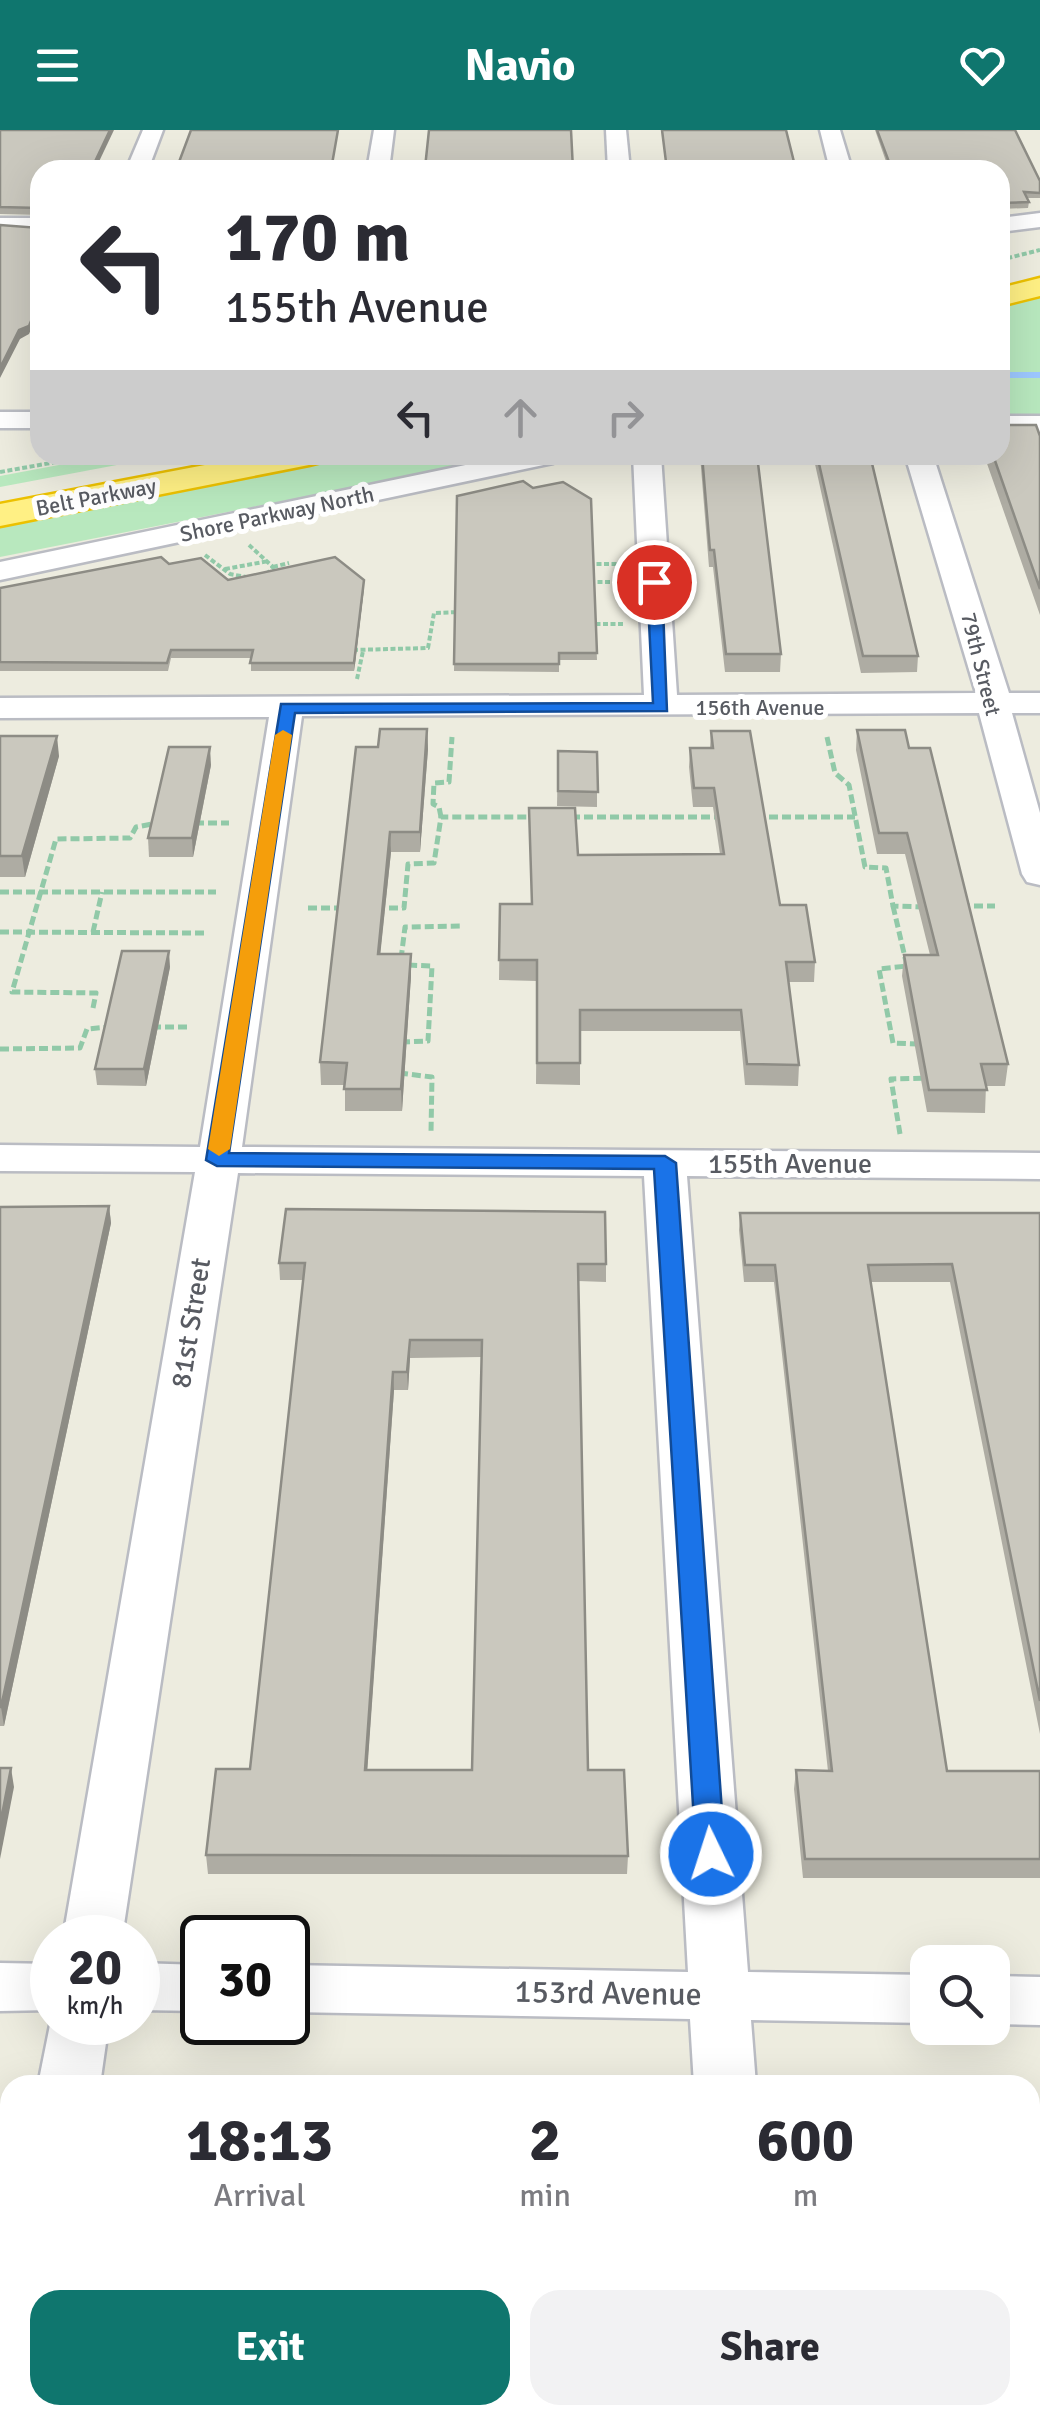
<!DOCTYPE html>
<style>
body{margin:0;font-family:Signika,sans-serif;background:#f2f2f3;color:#2b2b33;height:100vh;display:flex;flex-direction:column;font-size:38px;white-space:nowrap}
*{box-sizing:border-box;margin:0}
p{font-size:32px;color:#7c7c81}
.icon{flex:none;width:55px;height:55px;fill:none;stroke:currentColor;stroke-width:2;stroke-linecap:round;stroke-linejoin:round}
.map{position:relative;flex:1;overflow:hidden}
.details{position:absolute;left:0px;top:1945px;width:1040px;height:350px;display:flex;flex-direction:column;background:#fff;border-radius:30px 30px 0 0;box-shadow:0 10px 40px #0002}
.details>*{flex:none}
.hud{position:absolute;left:30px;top:30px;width:980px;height:305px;border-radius:30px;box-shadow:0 10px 40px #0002;background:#fff;color:#2b2b33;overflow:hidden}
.tools{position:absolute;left:910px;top:1815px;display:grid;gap:20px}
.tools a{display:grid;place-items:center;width:100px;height:100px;border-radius:20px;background:#fff;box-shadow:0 10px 40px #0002;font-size:50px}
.speed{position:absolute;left:30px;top:1785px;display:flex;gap:20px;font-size:50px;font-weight:700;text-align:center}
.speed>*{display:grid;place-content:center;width:130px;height:130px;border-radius:50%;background:#fff;box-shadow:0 10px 40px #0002;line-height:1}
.speed small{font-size:25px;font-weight:400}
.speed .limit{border:5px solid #111;border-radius:15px;background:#fff;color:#111}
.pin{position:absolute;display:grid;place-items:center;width:85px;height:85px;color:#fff;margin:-42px;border:5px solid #fff;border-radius:50%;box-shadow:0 2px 10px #0007}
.me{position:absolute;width:110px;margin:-55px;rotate:356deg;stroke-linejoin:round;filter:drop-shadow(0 0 8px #0008)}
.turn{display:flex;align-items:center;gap:35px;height:210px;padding:0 30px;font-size:45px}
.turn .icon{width:130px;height:130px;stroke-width:2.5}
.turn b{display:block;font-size:70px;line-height:85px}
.lanes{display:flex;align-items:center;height:95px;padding:0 30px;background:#0003;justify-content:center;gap:50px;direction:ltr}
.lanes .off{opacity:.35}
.eta{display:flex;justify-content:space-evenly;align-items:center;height:170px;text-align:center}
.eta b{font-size:60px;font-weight:800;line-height:70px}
.cta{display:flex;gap:20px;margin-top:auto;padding:20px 30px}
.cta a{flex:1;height:115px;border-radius:30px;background:#0f766e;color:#fff;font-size:40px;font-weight:800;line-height:115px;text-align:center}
.cta a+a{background:#f2f2f3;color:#2b2b33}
header{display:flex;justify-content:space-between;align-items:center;height:130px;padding:0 30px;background:#0f766e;color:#fff;font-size:45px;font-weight:800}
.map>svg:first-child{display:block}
.green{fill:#b8e8be}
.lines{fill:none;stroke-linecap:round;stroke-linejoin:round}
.stream{stroke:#9dc8ff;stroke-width:6}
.street-casing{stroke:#babcc3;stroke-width:5}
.highway-casing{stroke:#ecc100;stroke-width:5}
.path-far1{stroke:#91c9a8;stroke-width:4;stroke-dasharray:5 2.5;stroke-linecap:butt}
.path{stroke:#91c9a8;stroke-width:5;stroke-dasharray:9 4;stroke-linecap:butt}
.street{fill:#fff;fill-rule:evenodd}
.highway{fill:#fff084;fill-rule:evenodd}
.wall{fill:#aeaca3;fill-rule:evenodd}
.shaded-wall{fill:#8d8c85}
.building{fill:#cac8be;stroke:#8d8c85;stroke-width:2.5;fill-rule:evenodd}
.route{fill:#1a73e8;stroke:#114b97;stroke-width:2.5}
.slow{fill:#f59e0b}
.labels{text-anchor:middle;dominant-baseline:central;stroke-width:10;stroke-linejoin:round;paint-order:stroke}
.far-street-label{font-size:22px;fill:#585b62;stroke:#fff}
.street-label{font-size:28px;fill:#585b62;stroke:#fff}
.near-street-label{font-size:32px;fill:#585b62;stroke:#fff}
</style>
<header><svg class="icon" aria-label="menu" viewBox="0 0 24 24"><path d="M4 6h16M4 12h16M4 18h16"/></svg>Navio<svg class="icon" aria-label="heart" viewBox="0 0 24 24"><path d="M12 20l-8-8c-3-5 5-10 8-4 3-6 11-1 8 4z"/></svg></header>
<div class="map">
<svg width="1040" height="2295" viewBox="0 0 1040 2295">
<rect width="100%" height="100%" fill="#edecdf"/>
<g class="green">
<path d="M1040,157V286H1000V167Z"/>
<path d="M112,325H170L0,357V346Z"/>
<path d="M354,325H516L0,427V392Z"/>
</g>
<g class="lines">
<path class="stream" d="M1000,245H1040"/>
<defs>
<g id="street">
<path d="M143,0H163L148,40H126Z"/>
<path d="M374,0H394L389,40H367Z"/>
<path d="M606,0H626L630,40H608Z"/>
<path d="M820,0H840L852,40H830Z"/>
<path d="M1040,83V97L1000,102V88Z"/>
<rect x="0" y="88" width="40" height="14"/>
<rect x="0" y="282" width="40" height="16"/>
<rect x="1000" y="286" width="40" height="16"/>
<path d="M513,325H567L553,333L0,450V432Z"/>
<path d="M633,325H661L677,565L976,563L905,325H933L1009,563H1040V583H1012L1040,683V755L1027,752L1022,744L979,583L302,586L242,1017L1040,1023V1049L687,1046L748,1842L928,1845V1893L751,1890L756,1955H694L690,1889L288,1882V1835L688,1842L644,1046L238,1043L122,1808H63L195,1042L0,1041V1015L200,1017L269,587L0,588V568L644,565Z"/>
<path d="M0,1833L52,1834V1880L0,1881Z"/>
<path d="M138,1833L202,1835V1881L138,1880Z"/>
<path d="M992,1846L1040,1847V1895L992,1894Z"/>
<path d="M52,1885V1892H109L100,1955H38Z"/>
<path d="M10,2256V2285H51L50,2295H0V2260Z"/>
<rect x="712" y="2285" width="70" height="10"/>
</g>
<g id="highway">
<path d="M1040,148V166L1000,176V158Z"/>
<path d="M257,325H326L321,332L309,335L0,396V374Z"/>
</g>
</defs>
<use href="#street" class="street-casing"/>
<use href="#highway" class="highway-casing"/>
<g class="path-far1">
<path d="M1000,130L1040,120"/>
<path d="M0,342L96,325"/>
<path d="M249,415L273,437L268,443"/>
<path d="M205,425L230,444L246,447"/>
<path d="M589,434H622"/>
<path d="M273,437L289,433"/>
<path d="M225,439L269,431"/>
<path d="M590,452H623"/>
<path d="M588,494H623"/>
<path d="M353,520L428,518L434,483L460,482"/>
<path d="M357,549L363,521"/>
</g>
<g class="path">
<path d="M827,607L835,643L849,655L865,737L886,738L893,776L924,777"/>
<path d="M441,687L439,677L433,674L434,653L449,652L452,607"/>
<path d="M571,687H719"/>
<path d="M756,687H855"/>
<path d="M195,693H229"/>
<path d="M0,762H216"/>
<path d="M893,776L907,836L879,839L893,913L919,914"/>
<path d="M961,776H995"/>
<path d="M308,778H344"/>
<path d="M376,778H404L408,734L434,733L441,687H534"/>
<path d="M0,802L208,803"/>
<path d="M93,802L102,762"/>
<path d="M401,829L405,797L461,796"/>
<path d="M93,878L96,863L12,862L56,709L130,708L136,697L158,693"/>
<path d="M152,897H191"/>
<path d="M401,912L428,911L432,836L406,835"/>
<path d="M0,919L80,918L87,899L109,897"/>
<path d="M399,943L432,947L431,1003"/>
<path d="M900,1004L891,949L927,948"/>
</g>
<use href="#street" class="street"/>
<use href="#highway" class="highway"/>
</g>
<g class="wall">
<path d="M0,0L40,40V85L0,84Z"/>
<path d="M875,0H1015L1040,51V68H1027L1029,72L1028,78L1000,79V40H889Z"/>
<path d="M1040,306V485L984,325H1000Z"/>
<path d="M700,325H757L781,524L780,542H725L713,437H709Z"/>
<path d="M813,325H870L918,526L917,542L861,543Z"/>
<path d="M533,358L591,369L597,530H559V542L454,541L457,366Z"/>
<path d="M169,434L228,450L364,458L354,541H251V528H171L168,541H0V458Z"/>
<path d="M427,599L428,619L420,722H391L380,824H411V846L402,981H345V955H321L320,932L378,617Z"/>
<path d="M857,600L909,618L1008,934L1005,956H986L985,983L927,982L902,846L904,825H930L905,724H877L856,620Z"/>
<path d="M711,601L780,775L815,832L814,852H788L799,935L798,956L745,955L740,901H580V955L536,954L537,851L499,850L500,774H531L578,725L720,724L713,677H693L689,637L690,618H710Z"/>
<path d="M0,606L59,626L25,747H0Z"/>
<path d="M558,621L597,622V677L557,676Z"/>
<path d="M211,635L193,727H149L148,708Z"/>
<path d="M170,837L146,956L97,955L95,939Z"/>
<path d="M109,1076L111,1093L4,1596H0V1077Z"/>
<path d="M740,1083H1040V1604L950,1152H871L947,1641H1040V1748H803L794,1659L796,1640L828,1641L774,1152H744L739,1100Z"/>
<path d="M279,1133L606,1134V1152L578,1151L588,1640L628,1726L627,1744H208L206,1725L250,1639L303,1150H280ZM482,1227L472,1640H367L394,1260H408L410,1228Z"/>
<rect x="1030" y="2003" width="10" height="228"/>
</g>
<g class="shaded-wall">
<path d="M110,0H114L95,40H91Z"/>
<path d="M40,169V179L29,204L20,209L0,248V238L19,200Z"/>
<path d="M364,450V458L354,541V533Z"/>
<path d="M427,599L428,619L420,722V702Z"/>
<path d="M57,606L59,626L25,747L22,726Z"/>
<path d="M210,617L211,635L193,727L192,708Z"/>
<path d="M390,702L391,722L378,846V824Z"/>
<path d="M169,821L170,837L146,956L144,939Z"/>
<path d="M411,824V846L402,981L401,959Z"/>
<path d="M109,1076L111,1093L4,1596L1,1577Z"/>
<path d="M410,1210V1228L408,1260L407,1242Z"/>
<path d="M393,1242L394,1260L366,1659L365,1640Z"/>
<path d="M11,1638L14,1657L0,1729V1695Z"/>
</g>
<g class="building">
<path d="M0,0H110L91,40H40V78L0,77Z"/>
<path d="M191,0H338L331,40H176Z"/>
<path d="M429,0H571L573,40H418L419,38H425Z"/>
<path d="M662,0H786L796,40H667Z"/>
<path d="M877,0H1015L1040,51V63L1024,62L1029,72L1000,73V40H892Z"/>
<path d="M40,92V169L29,196L19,200L0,238V95L39,98Z"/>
<path d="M1000,295H1036L1040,306V459L993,325H1000Z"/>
<path d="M702,325H757L781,524H726L714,420H710Z"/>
<path d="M817,325H870L918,526H863Z"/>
<path d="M523,351L533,358L563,352L591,369L597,523H559V534H454L457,366Z"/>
<path d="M161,427L169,434L201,428L228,450L335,427L364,450L354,533H250L253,520H171L167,533L0,532V458Z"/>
<path d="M380,599H427L420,702H390L378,824H411L401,959H344L347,933L320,932L356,617H378Z"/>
<path d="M857,600H905L909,618H930L1008,934H981L987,960H929L904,825H938L907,703H879Z"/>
<path d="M711,601H750L780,775H806L815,832H786L799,935L747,934L741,880H580V933H537V830H499L500,774H532L529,678H575L578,725L724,724L714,658H694L690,618H713Z"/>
<path d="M0,606H57L22,726H0Z"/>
<path d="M169,617H210L192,708H148Z"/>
<path d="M558,621L597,622L598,662L558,661Z"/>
<path d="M122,821H169L144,939H95Z"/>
<path d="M109,1076L1,1577H0V1077Z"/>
<path d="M286,1079L605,1082L606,1134H578L588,1640H624L628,1726L206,1725L216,1639H250L305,1133H279ZM410,1210H482L472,1640H365L393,1242H407Z"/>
<path d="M740,1083H1040V1571L952,1134L868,1135L947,1641H1040V1729H805L796,1640L832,1641L775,1135H745Z"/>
<path d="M0,1638H11L0,1695Z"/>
<path d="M884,1947L951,1948L952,1955H885Z"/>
<rect x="1030" y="2003" width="10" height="206"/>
<path d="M180,2285H328L327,2295H179Z"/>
<rect x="455" y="2285" width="146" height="10"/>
<path d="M870,2285H1030L1031,2295H871Z"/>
</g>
<path class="route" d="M654,447L662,452L667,581L295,583L229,1023L665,1026L676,1033L725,1724L721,1731H701L696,1724L654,1039L217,1036L206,1030L281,574L653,573L647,452Z"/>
<path class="slow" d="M283,600L292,605L230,1019L219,1026L208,1019L275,605Z"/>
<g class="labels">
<g class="far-street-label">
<text transform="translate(96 367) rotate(-11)">Belt Parkway</text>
<text transform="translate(277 384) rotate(-12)">Shore Parkway North</text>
<text transform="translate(981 534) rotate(76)">79th Street</text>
<text x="760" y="577">156th Avenue</text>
</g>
<g class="street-label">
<text x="790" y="1034">155th Avenue</text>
<text transform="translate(191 1193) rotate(-81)">81st Street</text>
</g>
<g class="near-street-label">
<text transform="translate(608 1863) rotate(1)">153rd Avenue</text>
</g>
</g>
</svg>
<div class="tools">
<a><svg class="icon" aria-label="search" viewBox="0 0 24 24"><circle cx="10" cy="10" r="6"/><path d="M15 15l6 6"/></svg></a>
</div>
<div class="speed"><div>20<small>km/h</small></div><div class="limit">30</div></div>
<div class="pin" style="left:654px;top:452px;background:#d93025"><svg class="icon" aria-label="arrive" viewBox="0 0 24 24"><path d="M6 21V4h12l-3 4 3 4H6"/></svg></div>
<svg class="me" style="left:711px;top:1724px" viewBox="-20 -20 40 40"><circle r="17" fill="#1a73e8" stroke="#fff" stroke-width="3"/><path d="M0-11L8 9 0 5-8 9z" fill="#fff"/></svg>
<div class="hud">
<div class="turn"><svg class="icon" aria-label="left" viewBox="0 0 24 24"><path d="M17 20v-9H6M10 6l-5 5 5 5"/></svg><div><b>170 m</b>155th Avenue</div></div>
<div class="lanes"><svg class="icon" aria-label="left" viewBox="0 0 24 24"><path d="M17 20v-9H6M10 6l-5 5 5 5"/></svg><svg class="icon off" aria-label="ahead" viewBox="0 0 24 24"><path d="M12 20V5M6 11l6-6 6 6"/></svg><svg class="icon off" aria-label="right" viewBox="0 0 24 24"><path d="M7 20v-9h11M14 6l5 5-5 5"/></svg></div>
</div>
<section class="details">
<div class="eta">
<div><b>18:13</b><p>Arrival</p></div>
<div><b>2</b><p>min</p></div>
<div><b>600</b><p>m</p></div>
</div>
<div class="cta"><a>Exit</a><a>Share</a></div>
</section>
</div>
